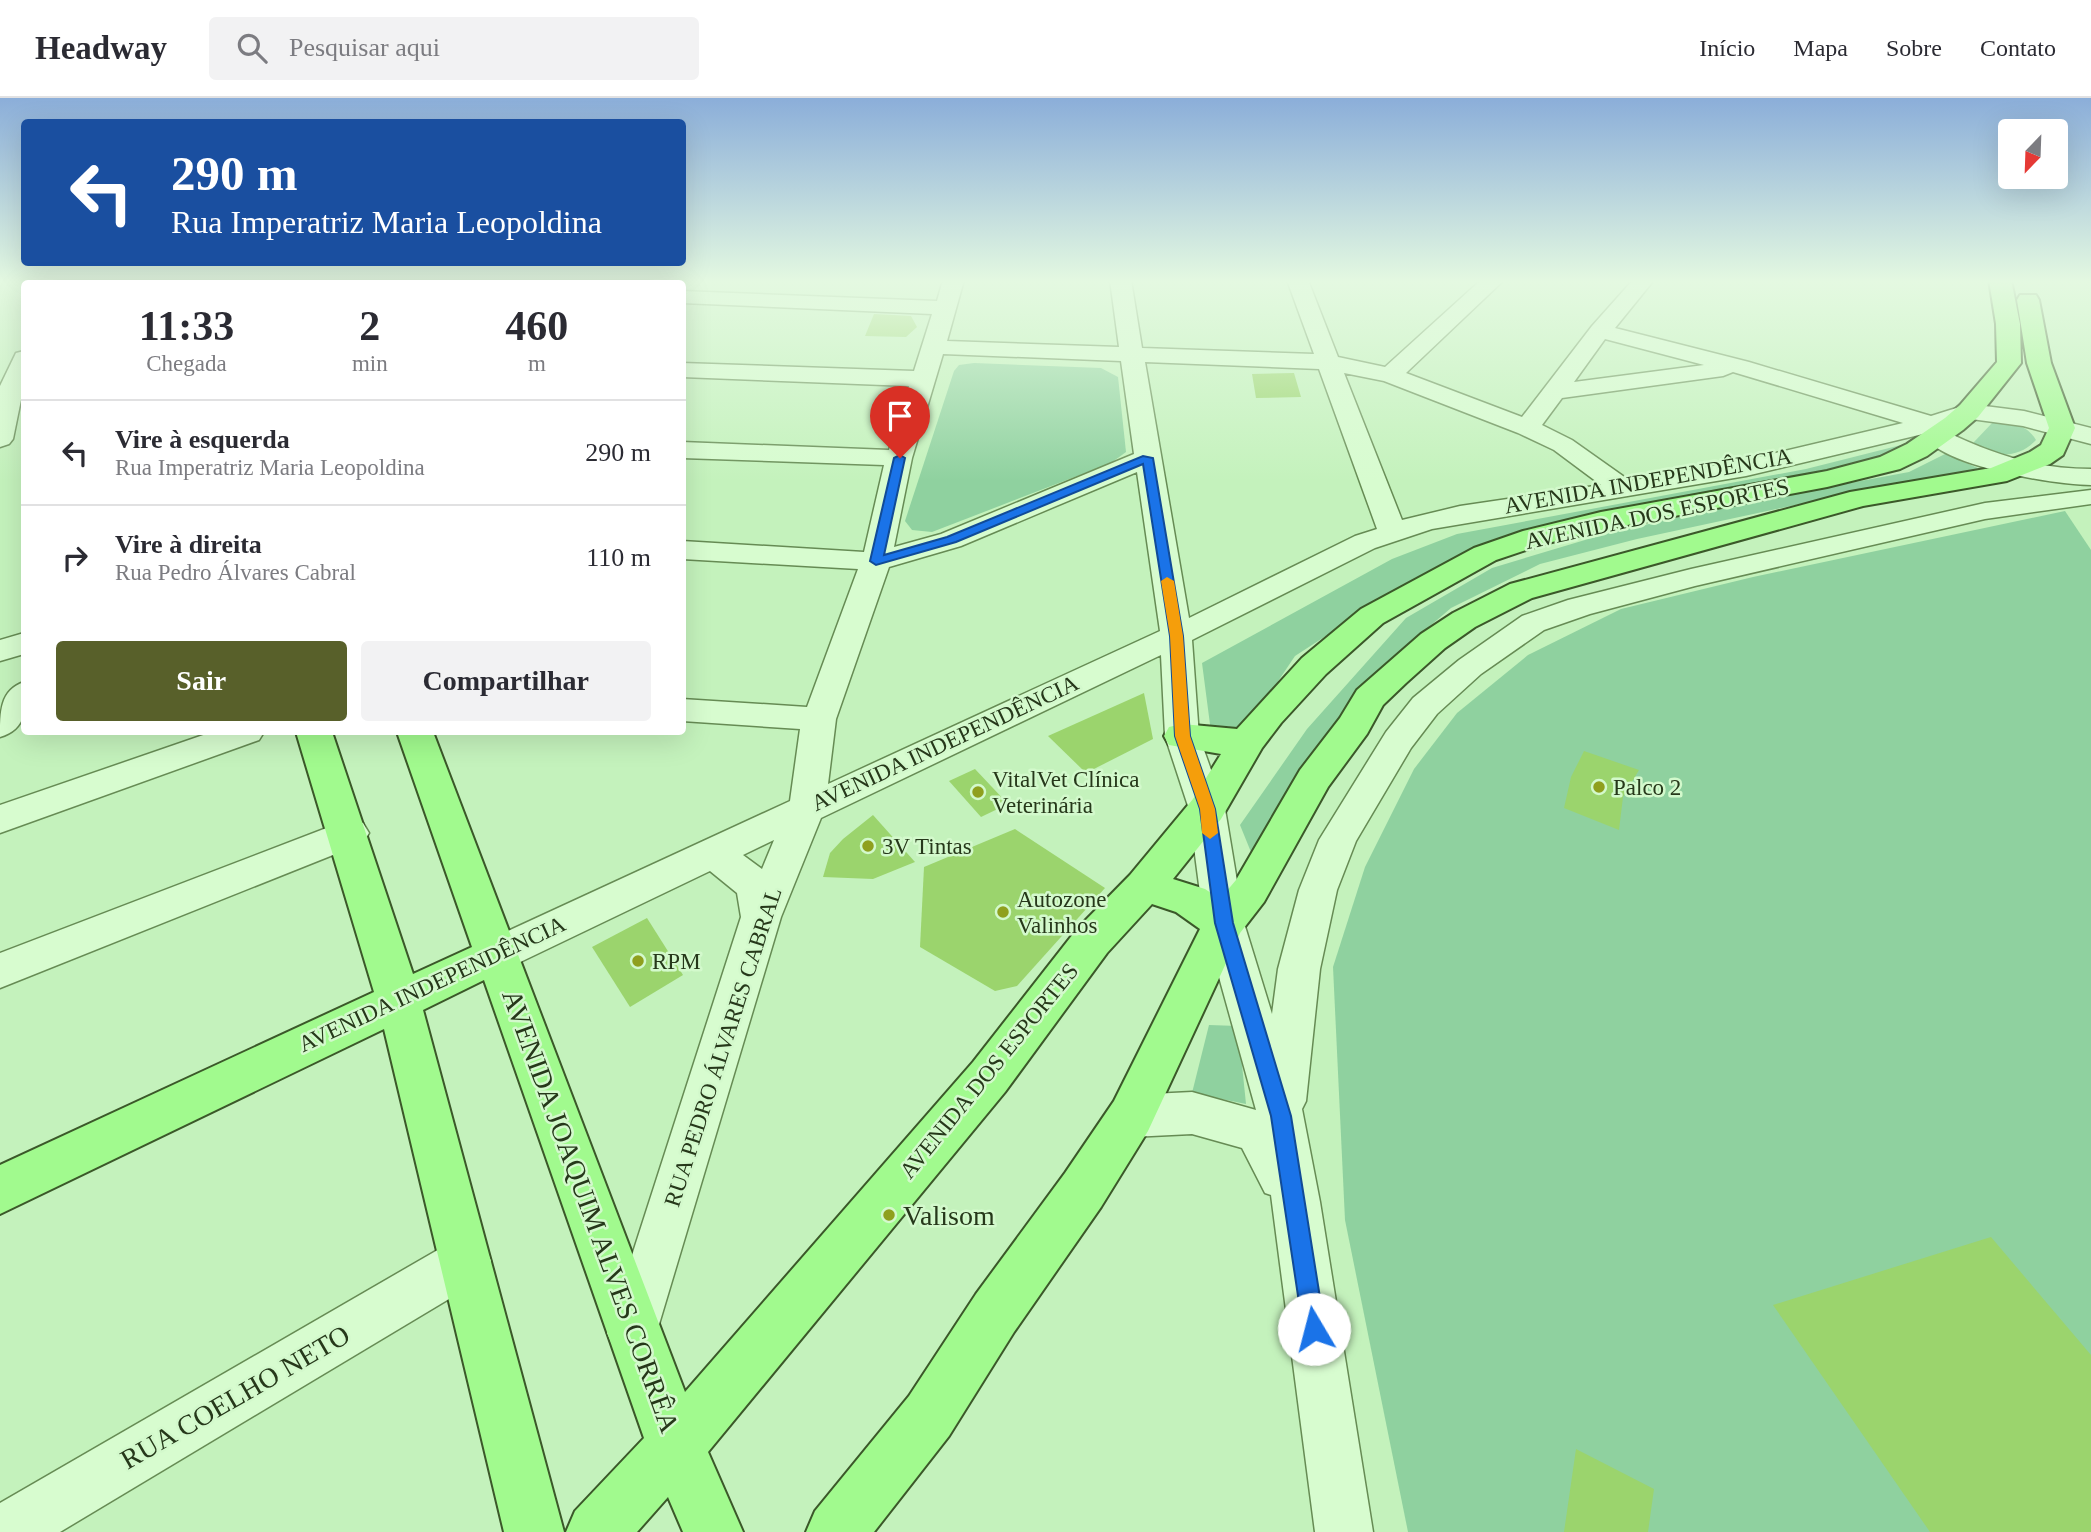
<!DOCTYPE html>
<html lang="pt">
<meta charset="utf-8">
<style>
body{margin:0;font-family:Georgia,serif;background:#f2f2f3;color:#2b2b33;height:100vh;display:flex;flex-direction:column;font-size:26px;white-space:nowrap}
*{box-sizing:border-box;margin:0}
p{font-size:23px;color:#7c7c81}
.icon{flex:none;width:38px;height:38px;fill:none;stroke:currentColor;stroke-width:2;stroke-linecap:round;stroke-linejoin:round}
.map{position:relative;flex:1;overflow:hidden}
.panel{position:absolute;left:21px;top:182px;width:665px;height:455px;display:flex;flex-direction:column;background:#fff;border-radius:7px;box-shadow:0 7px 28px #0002}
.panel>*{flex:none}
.banner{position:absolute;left:21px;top:21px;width:665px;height:147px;border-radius:7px;box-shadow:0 7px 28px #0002;background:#1a4fa0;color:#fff;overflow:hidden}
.needle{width:46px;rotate:203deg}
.controls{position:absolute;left:1998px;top:21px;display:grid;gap:14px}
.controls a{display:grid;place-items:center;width:70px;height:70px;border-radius:7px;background:#fff;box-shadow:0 7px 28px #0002;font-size:35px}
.pin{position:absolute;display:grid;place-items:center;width:60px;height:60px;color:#fff;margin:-72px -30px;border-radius:50% 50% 50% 0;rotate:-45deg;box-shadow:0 0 7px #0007}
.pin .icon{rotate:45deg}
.me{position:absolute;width:77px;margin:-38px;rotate:352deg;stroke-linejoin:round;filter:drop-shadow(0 0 5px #0008)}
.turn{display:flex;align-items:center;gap:24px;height:147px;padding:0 35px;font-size:32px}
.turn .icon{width:91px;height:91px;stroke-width:2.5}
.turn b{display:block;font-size:49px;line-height:60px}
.eta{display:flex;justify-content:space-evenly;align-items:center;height:119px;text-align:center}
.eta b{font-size:42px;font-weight:700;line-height:49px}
.primary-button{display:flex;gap:14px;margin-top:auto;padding:14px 35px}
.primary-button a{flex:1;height:80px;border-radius:7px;background:#58602a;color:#fff;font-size:28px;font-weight:700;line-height:80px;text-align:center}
.primary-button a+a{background:#f2f2f3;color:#2b2b33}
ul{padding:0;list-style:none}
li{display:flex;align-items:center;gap:21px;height:105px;padding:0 35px;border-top:2px solid #e1e1e2}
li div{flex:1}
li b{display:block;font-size:26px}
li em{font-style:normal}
header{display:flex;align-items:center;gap:42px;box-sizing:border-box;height:98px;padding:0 35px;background:#fff;border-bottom:2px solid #e1e1e2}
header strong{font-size:33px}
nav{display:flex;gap:38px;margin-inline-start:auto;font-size:24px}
.search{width:490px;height:63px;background:#f2f2f3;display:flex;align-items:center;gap:18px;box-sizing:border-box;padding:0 24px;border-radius:7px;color:#7c7c81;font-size:26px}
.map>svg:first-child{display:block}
.green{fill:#8fd19f}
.building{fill:#9bd46d}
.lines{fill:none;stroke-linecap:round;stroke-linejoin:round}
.minor-casing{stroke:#668b54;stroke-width:3}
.major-casing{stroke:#3b5829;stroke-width:4}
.minor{fill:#d7fccf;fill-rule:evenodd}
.major{fill:#a1fa8e;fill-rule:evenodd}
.route{fill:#1a73e8;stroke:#114b97;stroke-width:2}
.slow{fill:#f59e0b}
.poi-dot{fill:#8fa01e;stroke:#d3f9cc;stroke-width:2.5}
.labels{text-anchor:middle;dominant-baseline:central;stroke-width:5;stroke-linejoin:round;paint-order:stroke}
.street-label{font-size:23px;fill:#26381a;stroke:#d3f9cc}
.poi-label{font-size:23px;fill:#26381a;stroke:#d3f9cc;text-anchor:start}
.near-street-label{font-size:28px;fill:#26381a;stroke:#d3f9cc}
.near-poi-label{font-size:28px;fill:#26381a;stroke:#d3f9cc;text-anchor:start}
</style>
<header>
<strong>Headway</strong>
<div class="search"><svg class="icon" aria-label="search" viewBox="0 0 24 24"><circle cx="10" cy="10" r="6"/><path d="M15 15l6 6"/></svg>Pesquisar aqui</div>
<nav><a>Início</a><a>Mapa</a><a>Sobre</a><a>Contato</a></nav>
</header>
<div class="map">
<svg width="2091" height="1434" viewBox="0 0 2091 1434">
<rect width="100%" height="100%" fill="#c4f2bc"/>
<g class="green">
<path d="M974,265L1101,270L1118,279L1126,354L1111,365L932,434L912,432L905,423L954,273L959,267Z"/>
<path d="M1993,324C2011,326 2026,325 2036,342C2018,361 1999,358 1975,351L1974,344Z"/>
<path d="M1913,344L1884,360L1855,369L1531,431L1355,519L1295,558L1244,634H1211L1202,565L1392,461L1457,436L1806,371Z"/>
<path d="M1945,356L1992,376L1856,394L1637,441L1540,466L1451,510L1374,576L1324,639L1253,759L1240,727L1307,631L1406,520L1492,470L1605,436L1737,406L1909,374Z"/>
<path d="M2065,413L2091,452V1434H1408L1345,1122L1333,869L1365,769L1414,671L1457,615L1528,557L1621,511L1753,479Z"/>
<path d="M1209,927L1238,928L1246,1006L1192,995Z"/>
</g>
<g class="building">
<path d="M874,216L911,218L917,229L906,239L865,238Z"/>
<path d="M1294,275L1301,299L1256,300L1252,276Z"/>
<path d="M1144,595L1153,641L1086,675L1048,638Z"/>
<path d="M1584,653L1639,672L1623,699L1619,732L1564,710L1571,679Z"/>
<path d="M975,671L1008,706L981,719L949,683Z"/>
<path d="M873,717L915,764L873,781L823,779L830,755L843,741Z"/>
<path d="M1015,731L1105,790L1017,888L995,893L920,849L924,769Z"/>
<path d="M647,820L683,877L630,909L592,849Z"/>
<path d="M1991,1139L2091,1257V1434H1930L1773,1207Z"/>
<path d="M1576,1351L1654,1391L1648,1434H1564Z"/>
</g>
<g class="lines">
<defs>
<g id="minor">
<rect x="40" y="182" width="21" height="4"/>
<rect x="261" y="182" width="21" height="4"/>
<path d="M330,182H351L349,186H328Z"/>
<path d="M943,182H964L947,243L1119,249L1110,182H1131L1142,250L1314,256L1287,182H1308L1338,259L1385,269L1481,182H1504L1406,275L1522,319L1592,228L1633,182H1654L1615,230L1749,264L1931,318L1969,306L2024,313L2091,330V346L2023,328L1971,321L1946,330L1947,334C1994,357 2039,371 2091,371V387C2056,387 1939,368 1923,336L1746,378L1432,431L1375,450L1192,542L1199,638L1225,711L1244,825L1272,916L1278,871L1299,792L1319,742L1386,634L1413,600L1459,562L1522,518L1568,502L1691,471L1985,405L2091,392V406L1985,421L1695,488L1590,516L1544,532L1481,576L1437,616L1411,650L1356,743L1337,792L1320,871L1306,1003L1302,1011L1320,1104L1373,1434H1315L1271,1097L1265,1095L1242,1050L1192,1036L1131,1039L1115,1033L1108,1018L1115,1003L1131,997L1192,994L1256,1012L1204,825L1189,711L1165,638L1161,557L821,720L781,819L651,1253L633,1261L615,1253L607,1235L741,819L737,795L710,773L512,868L498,873L484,868L478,856L484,844L790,703L800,631L682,623V601L807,609L858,471L682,461V443L864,454L884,367L682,360V344L889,352L909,288L682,279V265L914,273L932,216L682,205V193L937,203ZM1605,241L1704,267L1574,284ZM943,256L1121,263L1134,356L941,436L894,449L912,360ZM1145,264L1319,271L1377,431L1355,438L1189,520ZM1733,274L1903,325L1746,362L1630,383L1572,342L1542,327L1562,300L1723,278ZM1344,275L1384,283L1518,335L1554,352L1601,387L1460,408L1402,422ZM1137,374L1160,533L828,686L836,621L889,469L961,448ZM774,742L762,771L743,757Z"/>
<path d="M24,253V287L13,341L9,346L0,349V288L16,255Z"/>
<path d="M24,535V556L0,563V542Z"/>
<path d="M24,584C26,608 28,631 0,639C0,614 0,592 24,584Z"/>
<path d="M212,634H264L259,642L0,735V707Z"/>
<path d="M350,721L363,725L369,735L363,745L0,890V855Z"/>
<path d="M466,1138L484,1146L491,1163L484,1180L60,1434H0V1405L448,1146Z"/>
</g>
<g id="major">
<path d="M505,182H527L525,186H502Z"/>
<path d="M558,182H580L578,186H556Z"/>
<path d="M1989,182H2011L2020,226L2021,265L1978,319L1963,332L1927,358L1900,371L1827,389L1601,432L1544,446L1496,462L1383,525L1326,576L1281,625L1262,650L1221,721L1173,781L1205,791L1220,801L1236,782L1300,672L1340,620L1357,592L1421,536L1453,515L1510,486L1850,394L1991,370L2030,354L2041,347L2049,330L2027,265L2017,202L2020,197H2036L2039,202L2051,265L2075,330L2063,357L2050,366L2007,383L1863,408L1532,500L1475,529L1445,550L1406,585L1383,607L1367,636L1328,689L1264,804L1240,835L1148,1033L1101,1109L1014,1234L949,1338L874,1434H806L815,1413L909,1298L976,1196L1065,1075L1114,1003L1200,831L1176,814L1152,806L1107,855L1005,994L708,1354L743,1434H683L668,1399L637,1434H566L575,1413L644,1340L484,882L423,912L564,1434H504L384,931L0,1116V1067L374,894L296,634H332L413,876L472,849L397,634H433L685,1294L973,964L1077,831L1130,777L1193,701L1221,656L1169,647L1164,638L1169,629L1182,626L1237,631L1302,560L1361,511L1474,450L1523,433L1601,414L1827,373L1880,359L1907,346L1945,320L1960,307L1997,264L1996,226Z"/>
</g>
</defs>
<use href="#minor" class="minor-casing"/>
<use href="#major" class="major-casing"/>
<use href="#minor" class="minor"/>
<use href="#major" class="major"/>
</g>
<linearGradient id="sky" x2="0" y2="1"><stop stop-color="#8baed9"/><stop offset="0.48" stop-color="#e4f9e1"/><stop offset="1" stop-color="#e4f9e1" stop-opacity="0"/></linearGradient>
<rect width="2091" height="383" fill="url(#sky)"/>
<path class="route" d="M900,357L905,360L884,457L947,439L1143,358L1153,360L1183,538L1190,638L1215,711L1233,825L1291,1018L1325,1231L1322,1239L1314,1243L1306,1239L1303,1231L1271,1018L1215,825L1200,711L1175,638L1170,538L1143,366L956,444L876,467L870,463L894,360Z"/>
<path class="slow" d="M1167,479L1174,483L1183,538L1190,638L1215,711L1218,735L1210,741L1202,735L1200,711L1175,638L1170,538L1161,483Z"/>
<g class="poi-dot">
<circle cx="1599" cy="689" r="7"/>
<circle cx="978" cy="694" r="7"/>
<circle cx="868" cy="748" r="7"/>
<circle cx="1003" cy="814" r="7"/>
<circle cx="638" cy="863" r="7"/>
<circle cx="889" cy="1117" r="7"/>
</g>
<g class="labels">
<g class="street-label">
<text transform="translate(1648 383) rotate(-10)">AVENIDA INDEPENDÊNCIA</text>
<text transform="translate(1657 416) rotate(-12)">AVENIDA DOS ESPORTES</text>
<text transform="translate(945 645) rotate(-25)">AVENIDA INDEPENDÊNCIA</text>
<text transform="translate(432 886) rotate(-25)">AVENIDA INDEPENDÊNCIA</text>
<text transform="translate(723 949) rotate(-72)">RUA PEDRO ÁLVARES CABRAL</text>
<text transform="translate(989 973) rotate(-51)">AVENIDA DOS ESPORTES</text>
</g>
<g class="poi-label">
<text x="992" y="681">VitalVet Clínica<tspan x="992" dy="26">Veterinária</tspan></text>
<text x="1613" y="689">Palco 2</text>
<text x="882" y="748">3V Tintas</text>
<text x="1017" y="801">Autozone<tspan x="1017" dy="26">Valinhos</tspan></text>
<text x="652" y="863">RPM</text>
</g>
<g class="near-street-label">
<text transform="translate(591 1113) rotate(70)">AVENIDA JOAQUIM ALVES CORRÊA</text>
<text transform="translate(235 1299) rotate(-30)">RUA COELHO NETO</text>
</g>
<g class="near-poi-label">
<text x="903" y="1117">Valisom</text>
</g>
</g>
</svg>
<div class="controls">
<a><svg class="needle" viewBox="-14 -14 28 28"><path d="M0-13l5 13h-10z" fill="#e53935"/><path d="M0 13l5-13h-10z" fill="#7c7c81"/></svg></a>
</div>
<div class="pin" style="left:900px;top:360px;background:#d93025"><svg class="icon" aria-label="arrive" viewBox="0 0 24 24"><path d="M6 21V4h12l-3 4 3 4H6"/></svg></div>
<svg class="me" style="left:1314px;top:1231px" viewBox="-20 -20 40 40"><circle r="19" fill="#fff"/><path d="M0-13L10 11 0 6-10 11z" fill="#1a73e8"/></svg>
<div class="banner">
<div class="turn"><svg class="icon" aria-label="left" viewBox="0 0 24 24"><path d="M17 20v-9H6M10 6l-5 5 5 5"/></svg><div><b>290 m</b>Rua Imperatriz Maria Leopoldina</div></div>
</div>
<section class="panel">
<div class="eta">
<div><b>11:33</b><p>Chegada</p></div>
<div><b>2</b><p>min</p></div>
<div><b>460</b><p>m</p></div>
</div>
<ul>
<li><svg class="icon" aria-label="left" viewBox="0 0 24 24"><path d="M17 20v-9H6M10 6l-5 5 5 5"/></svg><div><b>Vire à esquerda</b><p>Rua Imperatriz Maria Leopoldina</p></div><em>290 m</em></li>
<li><svg class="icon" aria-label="right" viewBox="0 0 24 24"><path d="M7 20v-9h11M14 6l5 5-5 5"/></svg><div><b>Vire à direita</b><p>Rua Pedro Álvares Cabral</p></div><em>110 m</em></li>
</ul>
<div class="primary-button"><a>Sair</a><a>Compartilhar</a></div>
</section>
</div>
